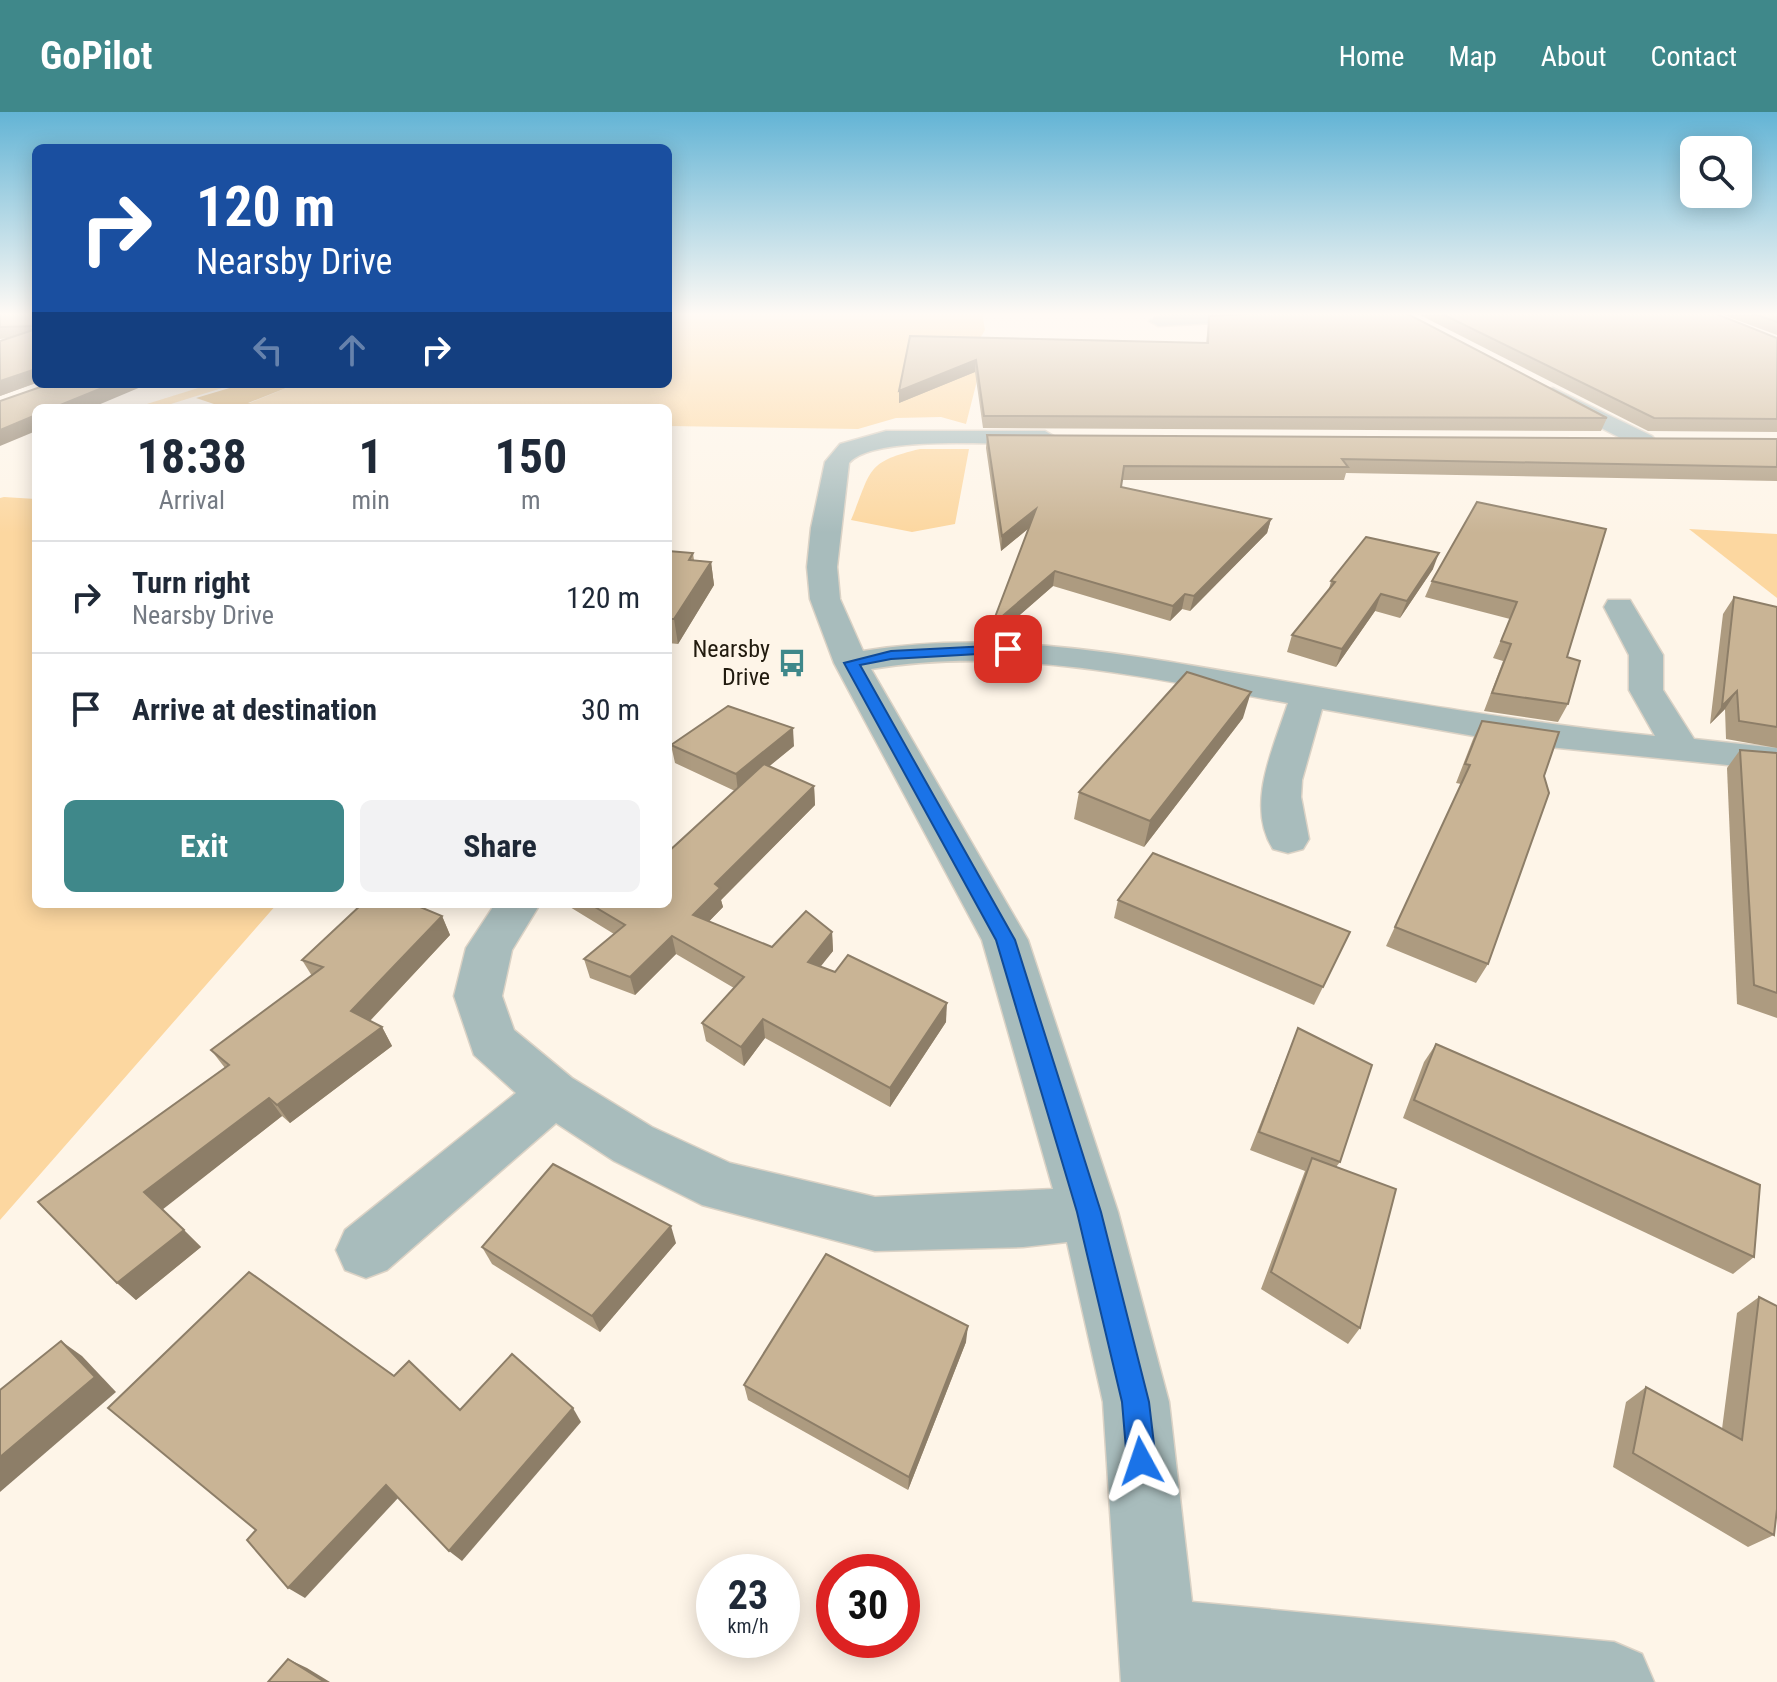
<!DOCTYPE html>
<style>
body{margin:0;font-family:"Roboto Condensed",sans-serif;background:#f2f2f3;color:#1f2937;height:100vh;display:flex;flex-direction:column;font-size:30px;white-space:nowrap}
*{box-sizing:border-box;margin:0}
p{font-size:26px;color:#747a83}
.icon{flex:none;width:44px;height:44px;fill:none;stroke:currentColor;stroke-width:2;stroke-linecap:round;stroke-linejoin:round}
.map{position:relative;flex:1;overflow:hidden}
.sheet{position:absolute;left:32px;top:292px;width:640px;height:504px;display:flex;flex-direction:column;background:#fff;border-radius:12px;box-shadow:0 4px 20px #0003}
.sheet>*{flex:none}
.top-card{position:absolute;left:32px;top:32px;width:640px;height:244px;border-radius:12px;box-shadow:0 4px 20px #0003;background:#1a4fa0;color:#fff;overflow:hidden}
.fabs{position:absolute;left:1680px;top:24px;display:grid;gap:16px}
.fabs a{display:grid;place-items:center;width:72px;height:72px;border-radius:12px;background:#fff;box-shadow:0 4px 20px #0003;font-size:40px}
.speed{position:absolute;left:696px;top:1442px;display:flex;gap:16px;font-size:40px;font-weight:700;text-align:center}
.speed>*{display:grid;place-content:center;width:104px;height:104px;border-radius:50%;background:#fff;box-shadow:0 4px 20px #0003;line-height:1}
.speed small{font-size:20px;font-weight:400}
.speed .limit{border:12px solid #d22;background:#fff;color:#111}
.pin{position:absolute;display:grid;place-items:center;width:68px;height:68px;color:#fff;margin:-34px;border-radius:16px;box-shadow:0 4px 12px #0006}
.me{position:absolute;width:88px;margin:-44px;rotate:355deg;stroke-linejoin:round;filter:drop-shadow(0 0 6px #0008)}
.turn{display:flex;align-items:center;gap:28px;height:168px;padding:0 32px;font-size:36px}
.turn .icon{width:104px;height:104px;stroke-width:2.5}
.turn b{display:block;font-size:56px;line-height:68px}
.lanes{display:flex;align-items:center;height:76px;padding:0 32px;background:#0003;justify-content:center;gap:40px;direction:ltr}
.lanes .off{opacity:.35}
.eta{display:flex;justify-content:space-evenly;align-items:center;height:136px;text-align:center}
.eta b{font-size:48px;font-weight:700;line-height:56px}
.cta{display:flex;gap:16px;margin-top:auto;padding:16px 32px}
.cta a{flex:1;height:92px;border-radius:12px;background:#3f888a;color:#fff;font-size:32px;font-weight:700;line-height:92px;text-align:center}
.cta a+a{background:#f2f2f3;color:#1f2937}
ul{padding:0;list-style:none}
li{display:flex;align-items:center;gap:24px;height:112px;padding:0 32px;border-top:2px solid #e0e1e3}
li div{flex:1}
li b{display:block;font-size:30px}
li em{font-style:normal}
header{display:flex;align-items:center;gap:48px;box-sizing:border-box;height:112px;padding:0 40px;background:#3f888a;color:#fff}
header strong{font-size:38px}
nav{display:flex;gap:44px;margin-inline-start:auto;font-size:28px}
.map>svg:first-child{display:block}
.green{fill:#fcd7a0}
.forest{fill:#e4b670}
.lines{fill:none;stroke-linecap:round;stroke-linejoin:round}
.minor-casing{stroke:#dbd2c5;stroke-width:3}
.minor{fill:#a8bcbc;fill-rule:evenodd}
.wall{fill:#ad9b80}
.shaded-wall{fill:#8d7e68}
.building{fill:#c9b495;stroke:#8d7e68;stroke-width:2}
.route{fill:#1a73e8;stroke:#114b97;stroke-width:2}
.labels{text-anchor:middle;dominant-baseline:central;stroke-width:6;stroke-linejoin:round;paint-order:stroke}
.far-poi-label{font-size:24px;fill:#221b0f;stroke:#fef5e8;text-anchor:end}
</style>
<header>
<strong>GoPilot</strong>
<nav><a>Home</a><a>Map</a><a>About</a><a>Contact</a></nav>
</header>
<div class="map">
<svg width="1777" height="1570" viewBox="0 0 1777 1570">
<rect width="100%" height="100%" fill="#fef5e8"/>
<g class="green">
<path d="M668,201H982L985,218L979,228L981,253L966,312L941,305L896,306L858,317L668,314V296H266L247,292L296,272H668Z"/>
<path d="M211,272H235L158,296H134Z"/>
<path d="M920,337H969L955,412L912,420L851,408C872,358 865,350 920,337Z"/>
<path d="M4,385L36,387V792H277L0,1108V386Z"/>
<path d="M1689,417L1777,422V486Z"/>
</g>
<path class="forest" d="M243,272H296L248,291L266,296H226L196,286Z"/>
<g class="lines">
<defs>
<g id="minor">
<path d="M1209,201H1321L1312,206L1158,214L1149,209L1158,204Z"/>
<path d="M1553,276L1652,324L1656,329L1652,334H1636L1545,287L1542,282L1545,277Z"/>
<path d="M886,319H1045L1057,326L1045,333C1005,333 873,322 849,351L837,455L840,487L863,539C1001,516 1135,544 1271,567C1399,589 1526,611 1655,624L1629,578V543L1604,495L1608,488H1630L1663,543V578L1694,627L1777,636V658L1519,632L1322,597L1302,668L1301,685L1309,727L1303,737L1288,741L1273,737C1245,693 1274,635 1288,591C1151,567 1012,533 871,557L1028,828L1118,1100L1169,1290L1192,1490L1614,1530L1642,1542L1654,1570H1121L1103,1290L1067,1130L1023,1135L875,1139L702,1093L614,1049L556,1011L387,1158L366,1166L345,1158L336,1138L345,1118L516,981L474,943L454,884L466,836L495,792H540L512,838L502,884L514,918L572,966L652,1015L730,1051L875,1085L1053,1077L982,828L834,551L810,487L807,455L811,416L825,350L840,332Z"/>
</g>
</defs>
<use href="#minor" class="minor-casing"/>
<use href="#minor" class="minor"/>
</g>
<g class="wall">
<path d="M0,201H36V271L0,284V229L8,226L0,227Z"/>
<path d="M1416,201H1714L1777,226V320L1648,319Z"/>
<path d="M1718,201H1777V223Z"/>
<path d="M1209,204L1607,306L1601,319L983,316L975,260L899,291V279L910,224L1206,231Z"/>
<path d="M987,323L1777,327V369L1346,361L1344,368H1122L1121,375L1271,407L1267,421L1190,499L1182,497L1170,509L1053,474L991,528L1029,416L1001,439L986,336Z"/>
<path d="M1477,390L1567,545L1568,592L1558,610L1484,599L1503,549L1493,546L1510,507L1425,485L1432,469Z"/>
<path d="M668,439L693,441L694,448L711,450L714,473L678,532L668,531Z"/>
<path d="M1433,457L1400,506L1375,499L1336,555L1287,540L1292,523L1329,477L1331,469Z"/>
<path d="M1734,485L1777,495V636L1726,627L1725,597L1710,612L1723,502Z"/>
<path d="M1243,606L1144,735L1074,707L1079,680Z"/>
<path d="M1482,609L1544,664L1488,852L1476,871L1386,834L1461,672L1456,671L1473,627Z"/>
<path d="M671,633L794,634L769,654L814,674L815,693L721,788L723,795L709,809L772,835L832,820L833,839L820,854L946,910L890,995L765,926L744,954L706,929L702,911L734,876L676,842L635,883L590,866L584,847L614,822L565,792H668L735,679L675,651Z"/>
<path d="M1740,638L1777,641V906L1737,892L1727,656Z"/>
<path d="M1118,788L1341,839L1314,893L1114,806Z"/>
<path d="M442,804L450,823L370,909L382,915L392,934L290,1011L282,1004L162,1097L201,1135L136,1188L117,1171L225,956L211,938L312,864L302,848Z"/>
<path d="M1298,916L1340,1050L1336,1055L1360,1216L1348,1232L1261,1177L1305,1059L1250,1038Z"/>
<path d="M1436,932L1754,1145L1733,1162L1403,1006L1424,950Z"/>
<path d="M676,1131L600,1220L492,1152L482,1135Z"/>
<path d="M1759,1185L1774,1423L1748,1435L1613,1355L1626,1290L1646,1275L1722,1317L1737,1201Z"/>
<path d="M966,1230L908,1378L748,1288L744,1273Z"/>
</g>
<g class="shaded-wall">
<path d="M976,248L975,260L899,291V279Z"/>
<path d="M36,257V271L0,284V269Z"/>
<path d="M112,272H148L91,296H53Z"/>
<path d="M36,303V319L0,334V318Z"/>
<path d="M1036,397L1035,411L1001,439L1002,424Z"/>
<path d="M1271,407L1267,421L1190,499L1194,484Z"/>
<path d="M1439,441L1433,457L1400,506L1407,489Z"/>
<path d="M711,450L714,473L678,532L674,507Z"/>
<path d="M1055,459L1053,474L991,528L992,513Z"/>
<path d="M1185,482L1182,497L1170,509L1173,494Z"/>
<path d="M1381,482L1375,499L1336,555L1342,537Z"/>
<path d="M1737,579L1725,597L1710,612L1722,594Z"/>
<path d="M1251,580L1243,606L1144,735L1150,709Z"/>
<path d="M793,616L794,634L738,680L736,662Z"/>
<path d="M814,674L815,693L721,788L723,795L697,822L693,803L715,772Z"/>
<path d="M442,804L450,823L362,917L351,899Z"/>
<path d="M832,820L833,839L810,868L808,850Z"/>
<path d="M672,824L676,842L635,883L630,865Z"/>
<path d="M947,891L946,910L890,995V976Z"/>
<path d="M763,907L765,926L744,954L741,935Z"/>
<path d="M382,915L392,934L290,1011L277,993Z"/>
<path d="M269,986L282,1004L162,1098L144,1080Z"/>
<path d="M671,1114L676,1131L600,1220L592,1204Z"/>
<path d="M184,1118L201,1135L136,1188L117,1171Z"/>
<path d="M968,1214L966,1230L908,1378L909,1365Z"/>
<path d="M61,1229L82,1244L116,1280L0,1380V1345Z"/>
<path d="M573,1296L581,1310L462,1449L449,1439Z"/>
<path d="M386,1373L399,1385L305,1486L288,1476Z"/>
<path d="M288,1547L307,1556L330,1570H325Z"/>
</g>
<g class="building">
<path d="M0,201H36V214L0,215Z"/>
<path d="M1263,201H1406L1607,306L984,304L976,248L899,279L910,224L1208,231L1209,204Z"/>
<path d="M1440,201H1714L1777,226V307L1654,306Z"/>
<path d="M1752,201H1777V210Z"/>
<path d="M36,217V257L0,269V229Z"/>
<path d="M49,272H112L53,296H36V303L0,318V289Z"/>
<path d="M987,323L1777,327V355L1342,347L1348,355L1124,354L1121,375L1271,407L1194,484L1185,482L1173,494L1055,459L992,513L1036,397L1002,424Z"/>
<path d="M1477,390L1606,417L1567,545L1580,549L1568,592L1492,581L1511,532L1501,529L1517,490L1432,469Z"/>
<path d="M1366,425L1439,441L1407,489L1381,482L1342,537L1292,523L1335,470L1331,469Z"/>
<path d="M668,439L693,441L689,448L711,450L674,507H668Z"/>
<path d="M1734,485L1777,495V615L1739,609L1737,579L1722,594Z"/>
<path d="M1187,560L1251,580L1150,709L1079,680Z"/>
<path d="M728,594L793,616L736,662L671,633Z"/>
<path d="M1482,609L1559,620L1544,664L1549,681L1488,852L1395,815L1470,653L1465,652Z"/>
<path d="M1740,638L1777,641V881L1754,873Z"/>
<path d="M764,652L814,674L715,772L720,776L693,803L772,835L806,799L832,820L808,850L835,860L848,843L947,891L890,976L763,907L741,935L702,911L744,865L672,824L630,865L584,847L625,813L590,792H668V740Z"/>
<path d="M1153,741L1350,820L1323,875L1118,788Z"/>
<path d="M362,792H413L442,804L351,899L382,915L277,993L269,986L144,1080L184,1118L117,1171L38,1090L229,953L211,938L323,855L302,848Z"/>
<path d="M1298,916L1372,953L1340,1050L1259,1020Z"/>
<path d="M1436,932L1760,1073L1754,1145L1414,988Z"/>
<path d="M1312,1046L1396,1077L1360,1216L1271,1160Z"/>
<path d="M553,1052L671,1114L592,1204L482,1135Z"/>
<path d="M826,1142L968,1214L909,1365L744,1273Z"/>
<path d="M249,1160L394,1264L409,1249L460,1298L512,1242L573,1296L449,1439L386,1373L288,1476L247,1428L256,1418L108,1296Z"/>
<path d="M1759,1185L1777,1194V1397L1774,1423L1633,1341L1646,1275L1742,1328Z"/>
<path d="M61,1229L95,1265L0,1345V1278Z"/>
<path d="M288,1547L325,1570H268Z"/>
</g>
<linearGradient id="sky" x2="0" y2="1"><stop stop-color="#63b4d5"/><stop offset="0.48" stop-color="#fffaf5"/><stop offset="1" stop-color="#fffaf5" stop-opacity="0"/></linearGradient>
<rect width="1777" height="421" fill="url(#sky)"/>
<path class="route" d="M1008,533L1015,537L1013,540L891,547L860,553L1015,828L1101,1100L1149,1290L1156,1349L1151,1359L1141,1363L1131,1359L1127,1349L1122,1290L1077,1100L996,828L844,551L891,539Z"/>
<defs>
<symbol id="bus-bare" viewBox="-9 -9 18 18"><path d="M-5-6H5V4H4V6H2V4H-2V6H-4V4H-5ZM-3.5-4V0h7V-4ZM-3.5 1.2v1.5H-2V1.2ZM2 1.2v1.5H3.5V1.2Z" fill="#3f888a" stroke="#fef5e8" stroke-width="2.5" paint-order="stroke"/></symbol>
</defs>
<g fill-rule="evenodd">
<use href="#bus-bare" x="772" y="531" width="40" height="40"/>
</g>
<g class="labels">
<g class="far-poi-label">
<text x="770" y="537">Nearsby<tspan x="770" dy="28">Drive</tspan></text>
</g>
</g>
</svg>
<div class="fabs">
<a><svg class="icon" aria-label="search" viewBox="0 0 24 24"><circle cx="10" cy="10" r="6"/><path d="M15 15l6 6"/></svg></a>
</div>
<div class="speed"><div>23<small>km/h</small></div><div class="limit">30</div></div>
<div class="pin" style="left:1008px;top:537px;background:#d93025"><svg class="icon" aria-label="arrive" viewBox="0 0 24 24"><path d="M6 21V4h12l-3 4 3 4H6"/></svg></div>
<svg class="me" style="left:1141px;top:1349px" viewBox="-20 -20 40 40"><path d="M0-17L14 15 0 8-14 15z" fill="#1a73e8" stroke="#fff" stroke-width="4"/></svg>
<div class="top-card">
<div class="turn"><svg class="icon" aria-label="right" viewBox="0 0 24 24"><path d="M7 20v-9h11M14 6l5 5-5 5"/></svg><div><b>120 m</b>Nearsby Drive</div></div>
<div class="lanes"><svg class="icon off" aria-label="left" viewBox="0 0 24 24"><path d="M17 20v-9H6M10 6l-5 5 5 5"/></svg><svg class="icon off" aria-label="ahead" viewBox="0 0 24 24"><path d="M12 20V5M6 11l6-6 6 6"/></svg><svg class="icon" aria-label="right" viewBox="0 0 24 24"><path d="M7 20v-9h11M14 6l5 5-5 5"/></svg></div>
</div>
<section class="sheet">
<div class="eta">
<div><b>18:38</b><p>Arrival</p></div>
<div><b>1</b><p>min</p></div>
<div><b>150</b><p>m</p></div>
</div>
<ul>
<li><svg class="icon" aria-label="right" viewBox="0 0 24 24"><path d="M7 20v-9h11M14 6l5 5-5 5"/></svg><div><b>Turn right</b><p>Nearsby Drive</p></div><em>120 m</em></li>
<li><svg class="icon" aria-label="arrive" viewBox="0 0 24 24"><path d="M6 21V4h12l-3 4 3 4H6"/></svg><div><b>Arrive at destination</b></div><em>30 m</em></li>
</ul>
<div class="cta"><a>Exit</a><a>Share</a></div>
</section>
</div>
